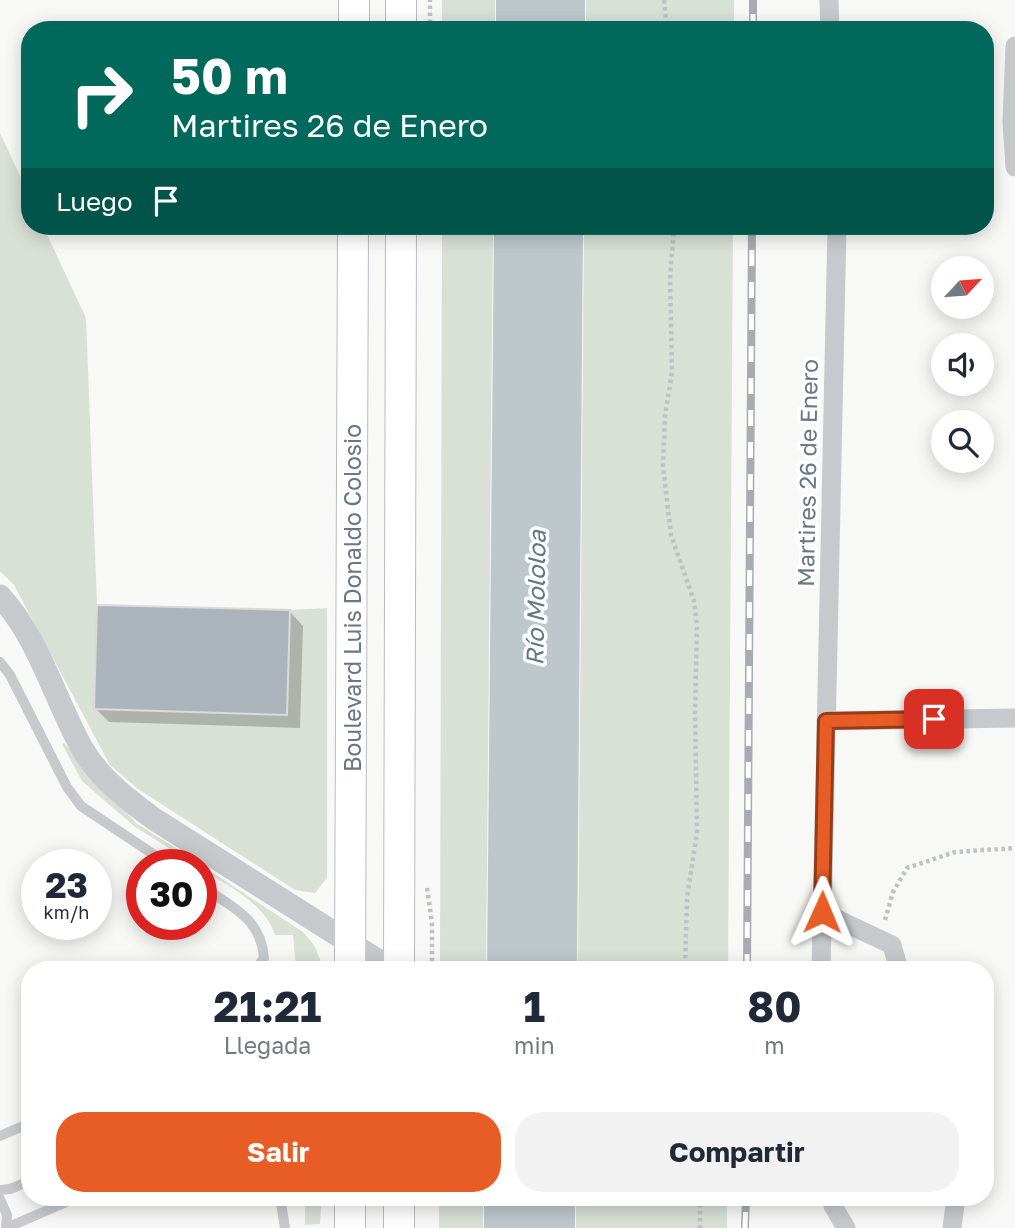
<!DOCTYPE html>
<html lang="es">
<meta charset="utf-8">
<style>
body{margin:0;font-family:"Golos Text",sans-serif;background:#f2f2f3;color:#1f2937;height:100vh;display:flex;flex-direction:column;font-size:26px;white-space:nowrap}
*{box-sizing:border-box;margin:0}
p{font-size:23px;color:#747a83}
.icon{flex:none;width:38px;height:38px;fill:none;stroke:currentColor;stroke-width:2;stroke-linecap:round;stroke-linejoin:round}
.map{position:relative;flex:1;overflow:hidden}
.drawer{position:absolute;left:21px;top:961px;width:973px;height:245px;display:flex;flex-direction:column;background:#fff;border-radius:28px;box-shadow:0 4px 18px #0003}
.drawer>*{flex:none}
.hud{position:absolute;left:21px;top:21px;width:973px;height:214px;border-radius:28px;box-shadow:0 4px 18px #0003;background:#00695c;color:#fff;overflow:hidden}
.needle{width:46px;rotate:64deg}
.controls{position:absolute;left:931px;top:256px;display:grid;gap:14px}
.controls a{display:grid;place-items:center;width:63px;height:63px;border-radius:50%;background:#fff;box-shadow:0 4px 18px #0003;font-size:35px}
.speed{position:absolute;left:21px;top:849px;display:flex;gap:14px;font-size:35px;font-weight:700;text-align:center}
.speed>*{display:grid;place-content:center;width:91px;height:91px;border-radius:50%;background:#fff;box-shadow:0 4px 18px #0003;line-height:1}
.speed small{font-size:18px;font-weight:400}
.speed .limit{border:10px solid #d22;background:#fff;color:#111}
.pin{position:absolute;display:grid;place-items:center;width:60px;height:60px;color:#fff;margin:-30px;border-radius:14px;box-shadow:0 4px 10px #0006}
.me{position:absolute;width:77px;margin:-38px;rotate:1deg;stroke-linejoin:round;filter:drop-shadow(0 0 5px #0008)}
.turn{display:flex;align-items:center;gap:24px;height:147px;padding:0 35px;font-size:32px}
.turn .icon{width:91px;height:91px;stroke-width:2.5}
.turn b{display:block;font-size:49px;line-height:60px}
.then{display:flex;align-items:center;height:66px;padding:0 35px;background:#0003;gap:14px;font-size:26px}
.eta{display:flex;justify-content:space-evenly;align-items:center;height:119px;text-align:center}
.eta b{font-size:42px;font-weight:700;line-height:49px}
.button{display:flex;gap:14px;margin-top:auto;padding:14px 35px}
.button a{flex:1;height:80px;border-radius:28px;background:#e85c26;color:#fff;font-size:28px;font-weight:700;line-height:80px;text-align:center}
.button a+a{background:#f2f2f3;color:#1f2937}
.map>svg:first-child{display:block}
.green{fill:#d9e0d6}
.water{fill:#bec8cc}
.shadow{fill:#0003}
.building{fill:#acb4bb;stroke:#dadad8;stroke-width:2}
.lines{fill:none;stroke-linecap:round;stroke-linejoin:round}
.primary-casing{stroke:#b9bdc1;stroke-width:32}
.path{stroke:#bfc2c4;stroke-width:4.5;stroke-dasharray:3.5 3.5;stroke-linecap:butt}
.service{stroke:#c6cacd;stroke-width:10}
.minor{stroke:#c6cacd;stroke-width:19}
.tertiary{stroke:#c6cacd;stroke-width:23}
.primary{stroke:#fff;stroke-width:30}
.rail-casing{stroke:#a6acb2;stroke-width:8}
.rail{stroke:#fff;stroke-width:5;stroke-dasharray:16;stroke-linecap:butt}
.route-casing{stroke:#973c19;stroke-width:18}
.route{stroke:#e85c26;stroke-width:12}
.labels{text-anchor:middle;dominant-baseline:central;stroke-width:7;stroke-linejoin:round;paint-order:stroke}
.street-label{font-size:23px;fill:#667787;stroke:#fff}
.water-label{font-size:24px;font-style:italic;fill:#637883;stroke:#fff}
</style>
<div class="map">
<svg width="1015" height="1228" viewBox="0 0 1015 1228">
<rect width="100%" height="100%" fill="#f8f8f6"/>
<g class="green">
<rect x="442" y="0" width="53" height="30"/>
<rect x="586" y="0" width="148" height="30"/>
<path d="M0,133L30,197V226H43L86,318L97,605L94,709L287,715L290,610L327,608V878L315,893L295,890L138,789L110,765L14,585L0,571Z"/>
<path d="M442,226H493L486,969H440Z"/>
<path d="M584,226H733L728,969H578Z"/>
<path d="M64,743L136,823L201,864H194L134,826L82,781L62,744Z"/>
<path d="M201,865L303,932L314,945L324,969H296L293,935H275C265,903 228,886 201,869Z"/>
<path d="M305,1197H322L320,1224L305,1225Z"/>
<rect x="439" y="1197" width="44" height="31"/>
<rect x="576" y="1197" width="151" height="31"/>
</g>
<g class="water">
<rect x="496" y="0" width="89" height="30"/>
<path d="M494,226H583L577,969H487Z"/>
<rect x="484" y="1197" width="91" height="31"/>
</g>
<path class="shadow" d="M290,612L303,626L300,728L109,722L96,709Z"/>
<path class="building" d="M97,605L290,610L287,715L94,709Z"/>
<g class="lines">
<defs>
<g id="primary">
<path d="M354,30V0"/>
<path d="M401,30V0"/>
<path d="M350,970L353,226"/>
<path d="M399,970L401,226"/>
<path d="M350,1197V1228"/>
<path d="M399,1228V1197"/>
</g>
</defs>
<use href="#primary" class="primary-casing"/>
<g class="path">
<path d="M664,0L667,30"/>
<path d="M430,30V0"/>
<path d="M674,226L670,279L672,372L665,415L663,466L671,535L694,601L697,625L695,713L697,832L687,898L685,970"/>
<path d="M427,888L432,923V970"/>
<path d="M885,920L893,892L907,868L955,852L1015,848"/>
<path d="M700,1197V1228"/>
</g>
<g class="service">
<path d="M0,662L10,675L67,787L81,806L168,864"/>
<path d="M201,886C231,906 261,918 264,958L255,970"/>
<path d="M0,1136L30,1123"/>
<path d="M0,1190L10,1189L30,1181"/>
<path d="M280,1197L285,1228"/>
<path d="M0,1199L7,1215L6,1228"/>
<path d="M6,1228L78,1197"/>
</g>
<g class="minor">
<path d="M829,0L830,30"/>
<path d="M1015,46L1012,122L1015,167"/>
<path d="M826,721L1015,718"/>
<path d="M822,912L892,945L899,970"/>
<path d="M821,970L837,226"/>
<path d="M831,1197L833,1206L846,1228"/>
<path d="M952,1228L956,1197"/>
</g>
<path class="tertiary" d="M0,596C39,638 54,698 82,748C99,778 127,799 154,819L393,970"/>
<use href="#primary" class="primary"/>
<defs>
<g id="rail">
<path d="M753,30V0"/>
<path d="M747,970L752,226"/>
<path d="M745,1228L746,1197"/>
</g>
</defs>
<use href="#rail" class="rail-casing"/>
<use href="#rail" class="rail"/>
</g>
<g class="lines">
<defs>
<path id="route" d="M822,912L826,721L934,719"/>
</defs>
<use href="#route" class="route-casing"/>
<use href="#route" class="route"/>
</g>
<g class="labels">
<g class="street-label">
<text transform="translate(807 473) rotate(-89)">Martires 26 de Enero</text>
<text transform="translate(352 598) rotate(-90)">Boulevard Luis Donaldo Colosio</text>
</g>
<g class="water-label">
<text transform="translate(535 598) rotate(-89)">Río Mololoa</text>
</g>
</g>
</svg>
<div class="controls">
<a><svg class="needle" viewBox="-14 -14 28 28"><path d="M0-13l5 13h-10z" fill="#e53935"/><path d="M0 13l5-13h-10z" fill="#747a83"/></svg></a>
<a><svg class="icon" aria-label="sound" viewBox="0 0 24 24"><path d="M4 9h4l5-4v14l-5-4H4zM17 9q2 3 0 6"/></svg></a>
<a><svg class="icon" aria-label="search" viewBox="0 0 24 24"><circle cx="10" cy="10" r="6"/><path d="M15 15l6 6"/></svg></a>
</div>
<div class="speed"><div>23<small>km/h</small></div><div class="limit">30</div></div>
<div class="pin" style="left:934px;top:719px;background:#d93025"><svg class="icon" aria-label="arrive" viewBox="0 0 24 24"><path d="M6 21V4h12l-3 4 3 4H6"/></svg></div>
<svg class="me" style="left:822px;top:912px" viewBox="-20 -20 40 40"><path d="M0-17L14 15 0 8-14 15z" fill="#e85c26" stroke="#fff" stroke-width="4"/></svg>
<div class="hud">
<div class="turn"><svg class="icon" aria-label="right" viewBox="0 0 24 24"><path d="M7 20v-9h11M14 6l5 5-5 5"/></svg><div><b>50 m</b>Martires 26 de Enero</div></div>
<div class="then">Luego<svg class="icon" aria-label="arrive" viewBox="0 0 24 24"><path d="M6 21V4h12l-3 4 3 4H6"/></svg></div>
</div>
<section class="drawer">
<div class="eta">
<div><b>21:21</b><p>Llegada</p></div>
<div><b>1</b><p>min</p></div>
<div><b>80</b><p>m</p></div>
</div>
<div class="button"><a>Salir</a><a>Compartir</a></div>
</section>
</div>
